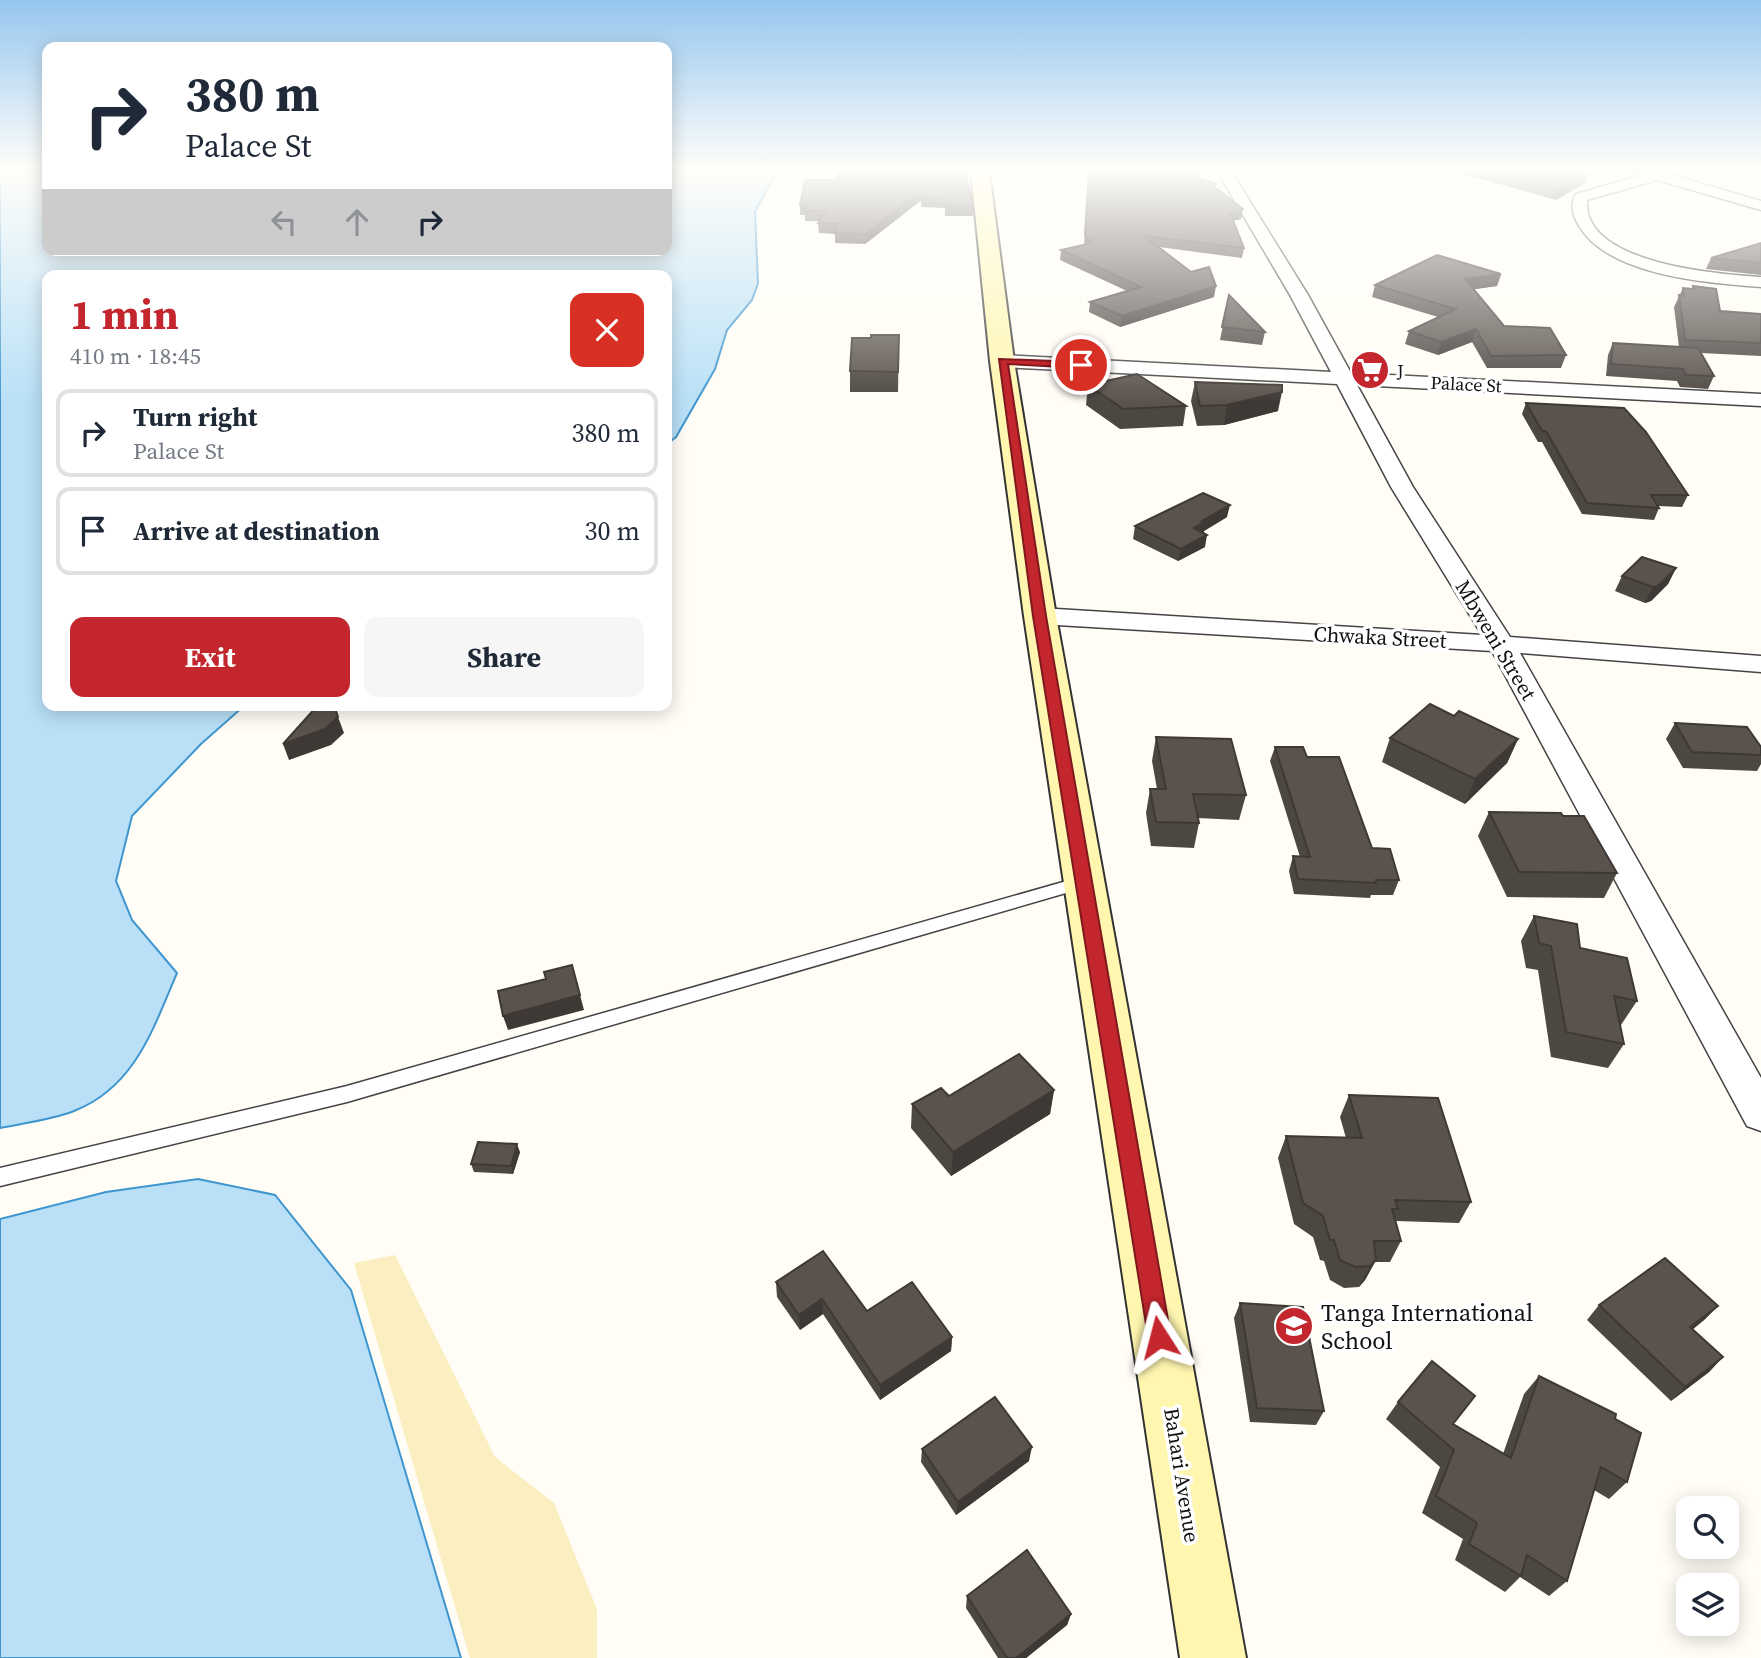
<!DOCTYPE html>
<meta charset="utf-8">
<style>
body{margin:0;font-family:"Source Serif 4",serif;background:#f6f6f7;color:#1f2937;height:100vh;display:flex;flex-direction:column;font-size:26px;white-space:nowrap}
*{box-sizing:border-box;margin:0}
p{font-size:23px;color:#747a83}
.icon{flex:none;width:38px;height:38px;fill:none;stroke:currentColor;stroke-width:2;stroke-linecap:round;stroke-linejoin:round}
.map{position:relative;flex:1;overflow:hidden}
.panel{position:absolute;left:42px;top:270px;width:630px;height:441px;display:flex;flex-direction:column;background:#fff;border-radius:14px;box-shadow:0 4px 18px #0003}
.panel>*{flex:none}
.hud{position:absolute;left:42px;top:42px;width:630px;height:214px;border-radius:14px;box-shadow:0 4px 18px #0003;background:#fff;color:#1f2937;overflow:hidden}
.fabs{position:absolute;left:1676px;top:1496px;display:grid;gap:14px}
.fabs a{display:grid;place-items:center;width:63px;height:63px;border-radius:14px;background:#fff;box-shadow:0 4px 18px #0003;font-size:35px}
.pin{position:absolute;display:grid;place-items:center;width:60px;height:60px;color:#fff;margin:-30px;border:4px solid #fff;border-radius:50%;box-shadow:0 2px 7px #0007}
.me{position:absolute;width:77px;margin:-38px;rotate:351deg;stroke-linejoin:round;filter:drop-shadow(0 0 5px #0008)}
.turn{display:flex;align-items:center;gap:24px;height:147px;padding:0 28px;font-size:32px}
.turn .icon{width:91px;height:91px;stroke-width:2.5}
.turn b{display:block;font-size:49px;line-height:60px}
.lanes{display:flex;align-items:center;height:66px;padding:0 28px;background:#0003;justify-content:center;gap:35px;direction:ltr}
.lanes .off{opacity:.35}
.round{display:grid;place-items:center;flex:none;width:74px;height:74px;border-radius:14px;background:#f6f6f7}
.head{display:flex;align-items:center;justify-content:space-between;height:119px;padding:0 28px}
h1{font-size:42px;font-weight:700;line-height:52px;color:#c4262e}
.primary-button{display:flex;gap:14px;margin-top:auto;padding:14px 28px}
.primary-button a{flex:1;height:80px;border-radius:14px;background:#c4262e;color:#fff;font-size:28px;font-weight:700;line-height:80px;text-align:center}
.primary-button a+a{background:#f6f6f7;color:#1f2937}
ul{padding:0;list-style:none}
li{display:flex;align-items:center;gap:21px;height:88px;margin:0 14px 10px;padding:0 14px;border:4px solid #e0e1e3;border-radius:14px}
li div{flex:1}
li b{display:block;font-size:26px}
li em{font-style:normal}
.map>svg:first-child{display:block}
.sand{fill:#fbeec1}
.water{fill:#b9e0f7;stroke:#3f96cf;stroke-width:2}
.lines{fill:none;stroke-linecap:round;stroke-linejoin:round}
.lane-casing{stroke:#444;stroke-width:3}
.street-casing{stroke:#444;stroke-width:3}
.secondary-casing{stroke:#333;stroke-width:4}
.lane{fill:#fff;fill-rule:evenodd}
.street{fill:#fff;fill-rule:evenodd}
.secondary{fill:#fff6b0;fill-rule:evenodd}
.wall{fill:#4d4742}
.shaded-wall{fill:#3f3936}
.building{fill:#5a524d;stroke:#3f3936;stroke-width:2}
.route{fill:#c4262e;stroke:#7f191e;stroke-width:2}
.labels{text-anchor:middle;dominant-baseline:central;stroke-width:7;stroke-linejoin:round;paint-order:stroke}
.far-poi-label{font-size:18px;fill:#111;stroke:#fff;text-anchor:start}
.far-street-label{font-size:18px;fill:#111;stroke:#fff}
.street-label{font-size:21px;fill:#111;stroke:#fff}
.near-poi-label{font-size:24px;fill:#111;stroke:#fff;text-anchor:start}
</style>
<div class="map">
<svg width="1761" height="1658" viewBox="0 0 1761 1658">
<rect width="100%" height="100%" fill="#fffdf5"/>
<path class="sand" d="M395,1255L495,1457L554,1503L597,1609V1658H470L354,1263Z"/>
<g class="water">
<path d="M0,171H47V250H667V171H781L772,180L755,212L758,283L752,300L727,330L715,369L676,437L667,444V275H47V705H245L201,744L132,816L116,881L132,920L177,973C153,1029 135,1087 74,1111C51,1120 24,1123 0,1128Z"/>
<path d="M198,1179L275,1195L351,1290L461,1658H0V1219L106,1192Z"/>
</g>
<g class="lines">
<defs>
<path id="lane" d="M1084,876L1090,878L1092,882L1090,886L347,1102L0,1186V1168L347,1086Z"/>
<g id="street">
<path d="M1217,171H1231L1308,295L1351,373L1761,394V406L1357,385L1413,487L1510,637L1761,656V672L1520,653L1761,1078V1131L1747,1126L1492,651L1040,624L1031,621L1027,616L1031,611L1040,608L1482,635L1391,487L1337,384L1002,367L993,361L1002,355L1331,372L1290,295Z"/>
<path d="M1636,171H1658L1761,201V210L1657,180L1587,200C1582,264 1717,274 1761,277V287C1708,283 1606,276 1578,224C1572,214 1570,204 1576,194L1642,175Z"/>
</g>
<path id="secondary" d="M971,171H989L1014,361L1056,616L1246,1658H1180L1024,616L990,361Z"/>
</defs>
<use href="#lane" class="lane-casing"/>
<use href="#street" class="street-casing"/>
<use href="#secondary" class="secondary-casing"/>
<use href="#lane" class="lane"/>
<use href="#street" class="street"/>
<use href="#secondary" class="secondary"/>
</g>
<g class="wall">
<path d="M965,171L973,206V216H945V208L921,207V200L865,244L835,243V234L819,233L818,223L819,221H805V215H800V205L836,180Z"/>
<path d="M1088,171L1200,174L1192,176L1216,184L1215,188L1241,219L1233,221L1244,248L1242,258L1159,247L1214,297L1120,327L1089,312L1090,302L1127,291L1060,260L1061,250L1084,245Z"/>
<path d="M1453,171H1574L1585,183L1556,200Z"/>
<path d="M1761,243V275L1706,269L1711,258Z"/>
<path d="M1501,274L1497,286L1474,289L1504,326L1566,355L1561,368H1487L1472,342L1438,355L1405,344L1409,331L1438,317L1372,297L1375,285Z"/>
<path d="M1693,286L1720,311L1761,314V356L1701,353L1714,376L1708,389L1680,387L1677,381L1606,376L1608,355L1613,343L1679,347L1674,307L1683,288L1692,289Z"/>
<path d="M1229,295L1265,332L1262,345L1220,340Z"/>
<path d="M899,335L898,392H850V371L871,338Z"/>
<path d="M1195,382L1278,411L1224,425L1197,426L1191,401Z"/>
<path d="M1088,385L1186,406L1183,426L1120,429L1086,405Z"/>
<path d="M1526,403L1688,495L1682,507L1658,506L1659,508L1654,520L1582,514L1542,442H1538L1522,414Z"/>
<path d="M1227,517L1204,531L1205,547L1178,561L1133,539L1135,526Z"/>
<path d="M1676,568L1668,584L1651,601L1645,603L1615,591L1622,576Z"/>
<path d="M1454,716L1518,739L1507,763L1465,804L1382,762L1390,738Z"/>
<path d="M1675,723L1761,747V764L1757,771L1683,768L1666,739Z"/>
<path d="M1156,737L1246,795L1239,820L1198,818L1199,823L1194,848L1151,846L1146,813L1150,789H1157L1152,761Z"/>
<path d="M1275,747L1307,757L1372,848L1399,880L1393,895H1371L1370,898L1294,894L1289,871L1293,856L1300,857L1270,761Z"/>
<path d="M1489,812L1563,816L1617,873L1604,898L1507,897L1478,836Z"/>
<path d="M1534,916L1580,948L1637,1001L1621,1025H1620L1624,1044L1608,1068L1551,1057L1538,970L1526,968L1521,941Z"/>
<path d="M1054,1090L1050,1114L951,1176L911,1128L912,1104L949,1096Z"/>
<path d="M1349,1095L1471,1202L1459,1223L1396,1221L1401,1241L1390,1262H1375L1365,1280L1359,1287L1344,1288L1330,1280L1324,1261L1320,1260L1313,1237L1294,1224L1278,1158L1286,1136L1346,1138L1340,1117Z"/>
<path d="M520,1152L513,1174L474,1172L471,1164Z"/>
<path d="M776,1282L952,1337L951,1351L880,1400L823,1314L800,1330L777,1297Z"/>
<path d="M1240,1303L1324,1411L1316,1425L1250,1422L1234,1318Z"/>
<path d="M1599,1305L1718,1306L1704,1320L1693,1329L1723,1357L1709,1372L1671,1401L1587,1320Z"/>
<path d="M1539,1376L1615,1419L1627,1482L1609,1499L1594,1490L1567,1581L1549,1596L1520,1577L1505,1592L1455,1560L1463,1539L1422,1513L1440,1467L1386,1419L1398,1402L1454,1424L1503,1454L1524,1394Z"/>
<path d="M922,1449L1029,1461L956,1515L921,1462Z"/>
<path d="M967,1596L1071,1614L1067,1625L1026,1658H998L966,1608Z"/>
</g>
<g class="shaded-wall">
<path d="M1177,171H1201L1200,174L1175,179Z"/>
<path d="M1587,175L1585,183L1556,200L1559,191Z"/>
<path d="M922,190V200L865,244V234Z"/>
<path d="M1243,209L1241,219L1228,222L1230,213Z"/>
<path d="M1501,274L1497,286L1462,291L1465,279Z"/>
<path d="M1216,286L1214,297L1120,327L1122,316Z"/>
<path d="M1476,329L1472,342L1438,355L1441,342Z"/>
<path d="M1282,392L1278,411L1224,425L1227,405Z"/>
<path d="M1230,505L1227,517L1204,531L1203,534L1194,528L1202,521Z"/>
<path d="M1207,535L1205,547L1178,561L1181,549Z"/>
<path d="M1676,568L1668,584L1651,601L1645,603L1653,587Z"/>
<path d="M338,717L344,733L331,745L289,760L283,744Z"/>
<path d="M1518,739L1507,763L1465,804L1475,779Z"/>
<path d="M572,965L584,1010L508,1030L503,1016Z"/>
<path d="M1054,1090L1050,1114L951,1176L953,1152Z"/>
<path d="M517,1144L520,1152L513,1174L511,1166Z"/>
<path d="M1376,1260L1365,1280L1359,1287L1370,1266Z"/>
<path d="M822,1299L823,1314L800,1330L799,1315Z"/>
<path d="M1718,1306L1704,1320L1677,1342L1690,1327Z"/>
<path d="M952,1337L951,1351L880,1400V1385Z"/>
<path d="M1723,1357L1709,1372L1671,1401L1685,1387Z"/>
<path d="M1032,1447L1029,1461L956,1515L958,1502Z"/>
<path d="M1071,1614L1067,1625L1026,1658H1016Z"/>
</g>
<g class="building">
<path d="M840,171H965L973,206H946V198H921L922,190L865,234L835,233L838,224L818,223L826,211H805L806,205H800L805,180H836Z"/>
<path d="M1089,171H1177L1216,184L1209,186L1219,190L1243,209L1230,213L1244,248L1144,236L1191,272L1209,267L1216,286L1122,316L1090,302L1141,287L1061,250L1092,243L1085,235Z"/>
<path d="M1484,171H1574L1587,175L1559,191Z"/>
<path d="M1761,243V263L1711,258Z"/>
<path d="M1437,255L1501,274L1465,279L1504,326L1550,328L1566,355L1491,356L1476,329L1441,342L1409,331L1456,309L1375,285Z"/>
<path d="M1693,286L1716,289L1720,311L1761,314V343L1685,340L1679,295L1684,296L1683,288L1694,289Z"/>
<path d="M1229,295L1265,332L1222,327Z"/>
<path d="M871,335H899L898,372L850,371L852,338H871Z"/>
<path d="M1613,343L1698,348L1714,376L1686,375L1683,369L1611,364Z"/>
<path d="M1137,374L1186,406L1123,409L1088,385Z"/>
<path d="M1195,382L1282,385V392L1227,405L1200,406Z"/>
<path d="M1526,403L1624,408L1646,432L1688,495H1651L1659,508L1587,503L1546,431H1542Z"/>
<path d="M1203,493L1230,505L1202,521L1205,522L1194,528L1207,535L1181,549L1135,526Z"/>
<path d="M1642,557L1676,568L1658,586L1653,587L1622,576Z"/>
<path d="M1430,704L1454,716L1459,711L1518,739L1475,779L1390,738Z"/>
<path d="M318,705H334L338,717L325,729L283,744Z"/>
<path d="M1675,723L1747,727L1761,747V755L1692,752Z"/>
<path d="M1156,737L1231,739L1246,795L1193,794L1199,823L1156,822L1150,789H1166Z"/>
<path d="M1275,747H1303L1307,757H1339L1372,848L1390,849L1399,880H1376V883L1298,879L1293,856L1310,857Z"/>
<path d="M1489,812L1561,813L1563,816H1584L1617,873L1519,872Z"/>
<path d="M1534,916L1577,924L1580,948L1627,958L1637,1001L1614,996L1624,1044L1566,1032L1551,946L1539,943Z"/>
<path d="M572,965L580,995L503,1016L498,991L546,979L544,972Z"/>
<path d="M1019,1054L1054,1090L953,1152L912,1104L941,1088L949,1096Z"/>
<path d="M1349,1095L1438,1098L1471,1202L1395,1200L1398,1209H1392L1401,1241H1374L1376,1260L1370,1266L1355,1267L1340,1260L1334,1240H1330L1323,1216L1303,1203L1286,1136L1362,1138Z"/>
<path d="M478,1142L517,1144L511,1166L471,1164Z"/>
<path d="M823,1251L867,1311L912,1282L952,1337L880,1385L822,1299L799,1315L776,1282Z"/>
<path d="M1665,1258L1718,1306L1690,1327L1723,1357L1685,1387L1599,1305Z"/>
<path d="M1240,1303L1303,1307L1324,1411L1257,1408Z"/>
<path d="M1432,1361L1475,1396L1453,1424L1511,1458L1539,1376L1616,1414L1615,1419L1641,1433L1627,1482L1601,1467L1567,1581L1527,1555L1521,1576L1469,1544L1477,1523L1436,1496L1454,1450L1398,1402Z"/>
<path d="M995,1397L1032,1447L958,1502L922,1449Z"/>
<path d="M1027,1550L1071,1614L1016,1658H1007L967,1596Z"/>
</g>
<linearGradient id="sky" x2="0" y2="1"><stop stop-color="#95c6ee"/><stop offset="0.42" stop-color="#fffefa"/><stop offset="1" stop-color="#fffefa" stop-opacity="0"/></linearGradient>
<rect width="1761" height="403" fill="url(#sky)"/>
<path class="route" d="M999,359L1081,362L1085,365L1081,368L1008,364L1046,616L1171,1337L1167,1345L1159,1348L1151,1345L1148,1337L1033,616Z"/>
<defs>
<symbol id="supermarket-disc" viewBox="-11 -11 22 22"><circle r="9.5" fill="#c4262e" stroke="#fff"/><path d="M-6-5.5h2.5l.6 2H6L4.5 2H-2.5L-4.4-4H-6ZM-1.5 3.2a1.3 1.3 0 1 0 .1 0ZM3 3.2a1.3 1.3 0 1 0 .1 0Z" fill="#fff"/></symbol>
<symbol id="school-disc" viewBox="-11 -11 22 22"><circle r="9.5" fill="#c4262e" stroke="#fff"/><path d="M0-5L7-2L0 1L-7-2ZM-4 1L0 2.5L4 1V4Q0 6-4 4Z" fill="#fff"/></symbol>
</defs>
<g fill-rule="evenodd">
<use href="#supermarket-disc" x="1348" y="348" width="44" height="44"/>
<use href="#school-disc" x="1272" y="1304" width="44" height="44"/>
</g>
<g class="labels">
<g class="far-poi-label">
<text x="1397" y="370">J</text>
</g>
<g class="far-street-label">
<text transform="translate(1466 384) rotate(3)">Palace St</text>
</g>
<g class="street-label">
<text transform="translate(1380 637) rotate(3)">Chwaka Street</text>
<text transform="translate(1496 640) rotate(59)">Mbweni Street</text>
<text transform="translate(1182 1475) rotate(81)">Bahari Avenue</text>
</g>
<g class="near-poi-label">
<text x="1321" y="1312">Tanga International<tspan x="1321" dy="28">School</tspan></text>
</g>
</g>
</svg>
<div class="fabs">
<a><svg class="icon" aria-label="search" viewBox="0 0 24 24"><circle cx="10" cy="10" r="6"/><path d="M15 15l6 6"/></svg></a>
<a><svg class="icon" aria-label="layers" viewBox="0 0 24 24"><path d="M12 4l9 5-9 5-9-5zM3 14l9 5 9-5"/></svg></a>
</div>
<div class="pin" style="left:1081px;top:365px;background:#d93025"><svg class="icon" aria-label="arrive" viewBox="0 0 24 24"><path d="M6 21V4h12l-3 4 3 4H6"/></svg></div>
<svg class="me" style="left:1159px;top:1337px" viewBox="-20 -20 40 40"><path d="M0-17L14 15 0 8-14 15z" fill="#c4262e" stroke="#fff" stroke-width="4"/></svg>
<div class="hud">
<div class="turn"><svg class="icon" aria-label="right" viewBox="0 0 24 24"><path d="M7 20v-9h11M14 6l5 5-5 5"/></svg><div><b>380 m</b>Palace St</div></div>
<div class="lanes"><svg class="icon off" aria-label="left" viewBox="0 0 24 24"><path d="M17 20v-9H6M10 6l-5 5 5 5"/></svg><svg class="icon off" aria-label="ahead" viewBox="0 0 24 24"><path d="M12 20V5M6 11l6-6 6 6"/></svg><svg class="icon" aria-label="right" viewBox="0 0 24 24"><path d="M7 20v-9h11M14 6l5 5-5 5"/></svg></div>
</div>
<section class="panel">
<div class="head"><div><h1>1 min</h1><p>410 m · 18:45</p></div><a class="round" style="background:#d93025;color:#fff"><svg class="icon" aria-label="close" viewBox="0 0 24 24"><path d="M6 6l12 12M18 6L6 18"/></svg></a></div>
<ul>
<li><svg class="icon" aria-label="right" viewBox="0 0 24 24"><path d="M7 20v-9h11M14 6l5 5-5 5"/></svg><div><b>Turn right</b><p>Palace St</p></div><em>380 m</em></li>
<li><svg class="icon" aria-label="arrive" viewBox="0 0 24 24"><path d="M6 21V4h12l-3 4 3 4H6"/></svg><div><b>Arrive at destination</b></div><em>30 m</em></li>
</ul>
<div class="primary-button"><a>Exit</a><a>Share</a></div>
</section>
</div>
